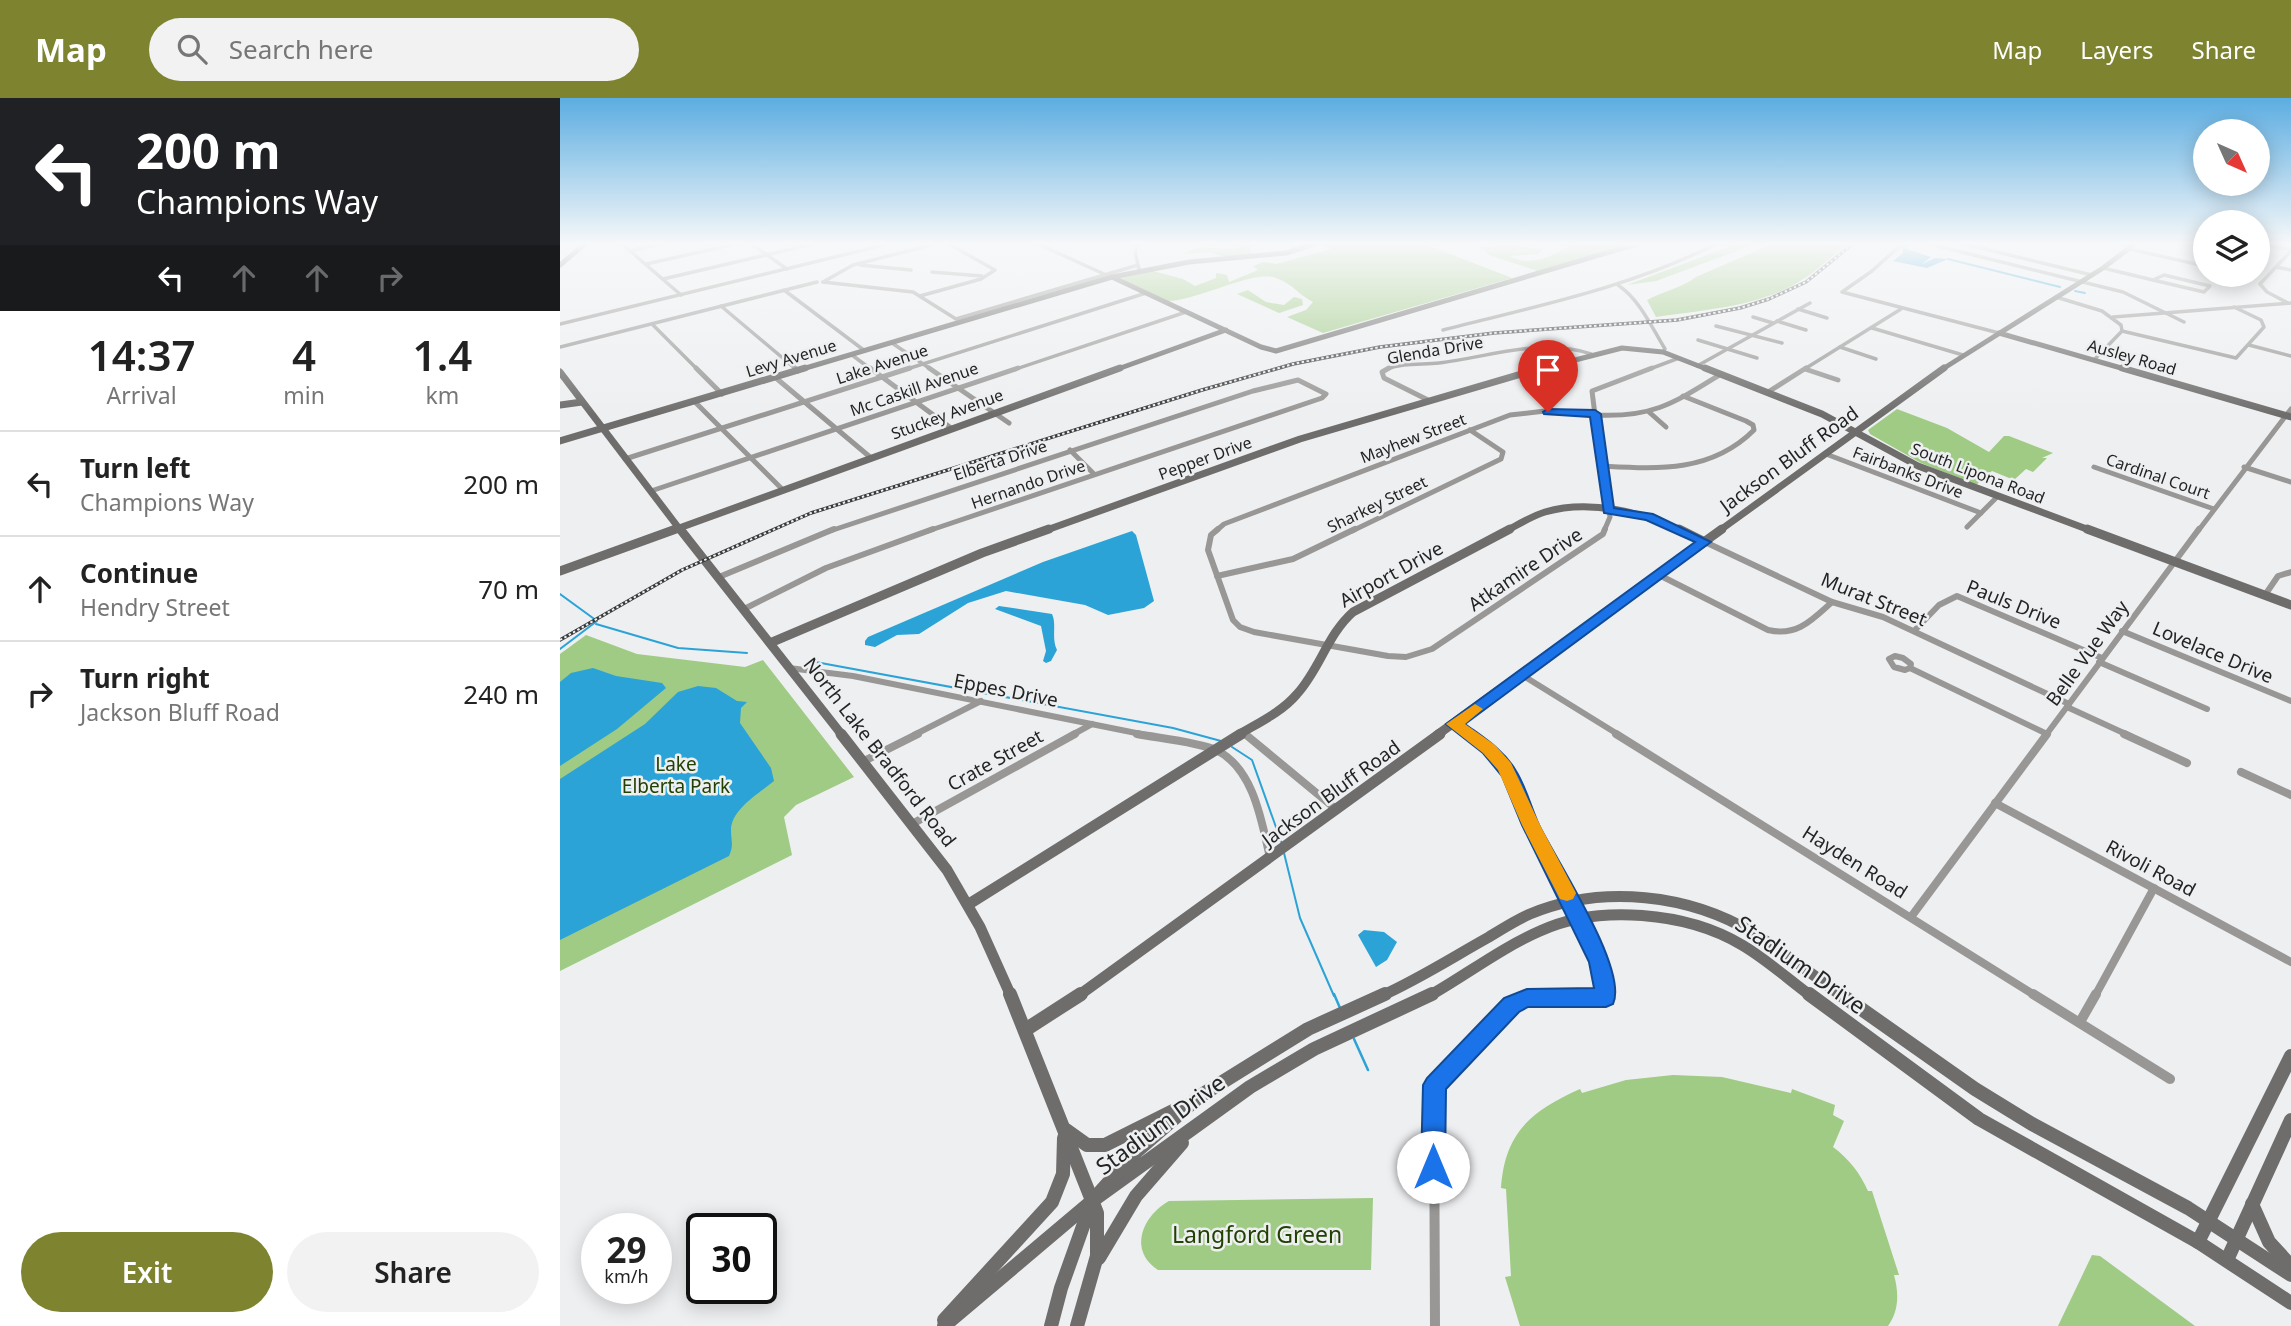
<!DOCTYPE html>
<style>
body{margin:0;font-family:"Noto Sans",sans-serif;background:#f2f2f2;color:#222;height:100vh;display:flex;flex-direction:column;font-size:26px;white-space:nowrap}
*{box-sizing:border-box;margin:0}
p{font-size:23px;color:#767676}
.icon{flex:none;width:38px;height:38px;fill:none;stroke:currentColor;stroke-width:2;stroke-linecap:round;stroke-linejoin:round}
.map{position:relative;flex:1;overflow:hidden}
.panel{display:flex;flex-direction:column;background:#fff;width:560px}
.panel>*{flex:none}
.guide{background:#202124;color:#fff;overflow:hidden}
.needle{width:46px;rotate:135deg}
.tools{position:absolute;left:1633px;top:21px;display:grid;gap:14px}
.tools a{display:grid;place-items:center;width:77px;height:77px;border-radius:50%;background:#fff;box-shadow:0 4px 18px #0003;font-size:35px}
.speed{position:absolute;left:21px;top:1115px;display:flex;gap:14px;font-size:35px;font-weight:700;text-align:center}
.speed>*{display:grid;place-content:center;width:91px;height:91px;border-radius:50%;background:#fff;box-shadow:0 4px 18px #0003;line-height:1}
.speed small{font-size:18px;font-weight:400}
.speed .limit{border:4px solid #111;border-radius:10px;background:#fff;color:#111}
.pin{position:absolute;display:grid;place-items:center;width:60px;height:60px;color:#fff;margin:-72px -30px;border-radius:50% 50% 50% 0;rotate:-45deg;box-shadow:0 0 7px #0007}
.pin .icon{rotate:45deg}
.me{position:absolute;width:77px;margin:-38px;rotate:0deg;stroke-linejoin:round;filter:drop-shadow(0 0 5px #0008)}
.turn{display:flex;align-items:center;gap:24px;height:147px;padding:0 21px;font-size:32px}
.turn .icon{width:91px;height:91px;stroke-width:2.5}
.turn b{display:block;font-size:49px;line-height:60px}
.lanes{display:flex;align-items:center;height:66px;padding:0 21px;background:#0003;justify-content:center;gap:35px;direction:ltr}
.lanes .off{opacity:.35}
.eta{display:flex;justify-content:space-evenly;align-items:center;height:119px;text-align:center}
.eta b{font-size:42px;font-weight:600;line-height:49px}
.action{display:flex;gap:14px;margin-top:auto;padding:14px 21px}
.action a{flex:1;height:80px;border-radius:42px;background:#7d832f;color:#fff;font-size:28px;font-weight:600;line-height:80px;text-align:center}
.action a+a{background:#f2f2f2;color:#222}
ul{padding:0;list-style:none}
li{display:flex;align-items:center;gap:21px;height:105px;padding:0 21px;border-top:2px solid #e0e0e0}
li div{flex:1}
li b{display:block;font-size:26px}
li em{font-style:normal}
header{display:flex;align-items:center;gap:42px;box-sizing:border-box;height:98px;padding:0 35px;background:#7d832f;color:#fff}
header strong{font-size:33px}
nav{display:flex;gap:38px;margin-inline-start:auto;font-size:24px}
.search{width:490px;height:63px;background:#f2f2f2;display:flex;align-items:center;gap:18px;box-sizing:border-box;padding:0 24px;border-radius:38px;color:#767676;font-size:26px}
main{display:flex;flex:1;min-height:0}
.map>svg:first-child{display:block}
.green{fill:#9fcb84}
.water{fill:#2ba3d7}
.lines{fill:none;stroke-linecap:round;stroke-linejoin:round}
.stream-far1{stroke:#2ba3d7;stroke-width:2}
.stream{stroke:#2ba3d7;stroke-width:2.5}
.street-far4{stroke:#989796;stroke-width:3.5}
.street-far3{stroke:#989796;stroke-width:5}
.street-far2{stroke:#989796;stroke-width:6}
.street-far1{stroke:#989796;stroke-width:8}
.street{stroke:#989796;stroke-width:10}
.secondary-far4{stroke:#6e6d6c;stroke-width:5}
.secondary-far3{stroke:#6e6d6c;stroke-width:7}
.secondary-far2{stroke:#6e6d6c;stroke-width:9}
.secondary-far1{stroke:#6e6d6c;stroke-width:11}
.secondary{stroke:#6e6d6c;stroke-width:14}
.rail-casing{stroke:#393a3a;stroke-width:3.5}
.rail{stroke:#eeeff1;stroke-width:2;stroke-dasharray:2.5;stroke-linecap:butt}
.route{fill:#1a73e8;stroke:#114b97;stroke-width:2}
.slow{fill:#f59e0b}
.labels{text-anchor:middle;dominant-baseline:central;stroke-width:5;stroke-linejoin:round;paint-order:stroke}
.far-street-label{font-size:16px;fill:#232424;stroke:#eeeff1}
.street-label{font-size:19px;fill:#232424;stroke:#eeeff1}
.park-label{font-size:19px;fill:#214103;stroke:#eeeff1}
.near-street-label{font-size:23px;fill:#232424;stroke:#eeeff1}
.near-park-label{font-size:23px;fill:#214103;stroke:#eeeff1}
</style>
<header>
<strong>Map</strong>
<div class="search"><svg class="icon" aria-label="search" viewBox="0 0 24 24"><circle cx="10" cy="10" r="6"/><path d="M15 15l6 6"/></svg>Search here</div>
<nav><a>Map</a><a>Layers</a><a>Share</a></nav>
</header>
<main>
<section class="panel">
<div class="guide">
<div class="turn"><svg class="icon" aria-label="left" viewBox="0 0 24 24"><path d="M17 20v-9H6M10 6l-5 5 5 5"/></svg><div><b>200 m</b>Champions Way</div></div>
<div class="lanes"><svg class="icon" aria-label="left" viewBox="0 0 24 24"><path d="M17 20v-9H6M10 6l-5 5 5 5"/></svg><svg class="icon off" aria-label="ahead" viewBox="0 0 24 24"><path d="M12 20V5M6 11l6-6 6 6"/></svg><svg class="icon off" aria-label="ahead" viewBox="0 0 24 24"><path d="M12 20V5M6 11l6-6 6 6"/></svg><svg class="icon off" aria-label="right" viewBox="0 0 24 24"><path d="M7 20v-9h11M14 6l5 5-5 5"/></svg></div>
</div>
<div class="eta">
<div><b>14:37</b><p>Arrival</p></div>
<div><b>4</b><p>min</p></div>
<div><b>1.4</b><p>km</p></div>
</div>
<ul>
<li><svg class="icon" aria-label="left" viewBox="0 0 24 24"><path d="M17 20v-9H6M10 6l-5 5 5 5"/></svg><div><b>Turn left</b><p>Champions Way</p></div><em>200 m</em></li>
<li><svg class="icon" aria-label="ahead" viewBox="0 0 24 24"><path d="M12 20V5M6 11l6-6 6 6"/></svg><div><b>Continue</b><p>Hendry Street</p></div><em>70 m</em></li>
<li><svg class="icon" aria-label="right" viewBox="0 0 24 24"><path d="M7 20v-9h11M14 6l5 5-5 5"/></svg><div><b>Turn right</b><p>Jackson Bluff Road</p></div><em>240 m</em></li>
</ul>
<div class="action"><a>Exit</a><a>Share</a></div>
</section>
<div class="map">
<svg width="1731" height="1228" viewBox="0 0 1731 1228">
<rect width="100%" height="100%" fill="#eeeff1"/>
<g class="green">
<path d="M665,145L689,148L692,157L665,159L649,154L624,156C641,142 665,156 683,149Z"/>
<path d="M763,145H862L952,180L763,235L727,219L746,212L753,204C736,195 733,185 713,179C693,173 634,203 608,203L560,180L593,173L623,181L635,188L656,180V175L667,177L669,184L698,172L693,168L704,164L716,166L771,151L760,147Z"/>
<path d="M1015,145H1072L978,173L929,157L921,149L949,147L983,151L978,156L950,158C969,171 998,155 1015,145Z"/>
<path d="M1179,145H1198L1096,183L1067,187Z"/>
<path d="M1214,145H1289C1272,158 1256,174 1237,185C1196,209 1143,212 1096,219L1087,202C1103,193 1122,190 1136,179Z"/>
<path d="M688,192L706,204L724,207L734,199L742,201L743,207L719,215L677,196Z"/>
<path d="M1337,311L1387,330L1429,354L1444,338H1449L1493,355L1482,360H1487L1473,374L1466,371L1454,382L1432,373L1416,387L1361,365L1310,336L1308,332Z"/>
<path d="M26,537L77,556L185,569L203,562L294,679L236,707L224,719L232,757L0,873V556Z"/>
<path d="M1113,977L1162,979L1231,995L1232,991L1275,1007L1273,1017L1284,1023L1273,1049C1289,1061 1300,1075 1308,1093H1312L1339,1177H1334C1339,1195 1339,1213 1328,1228H960L945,1179L951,1178L946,1091L941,1090C945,1034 971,1013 1020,991L1022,995L1066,982Z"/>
<path d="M813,1100L811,1172H598C568,1153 582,1118 609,1103Z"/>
<path d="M1532,1157L1540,1158L1635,1228H1498Z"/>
</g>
<g class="water">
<path d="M1343,150L1371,159L1362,166L1375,160L1388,161L1367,170L1333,163L1343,155Z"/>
<path d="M572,433L576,437L594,503L584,510L548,517L525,507L446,493L408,505L359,536L337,537L315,549L305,547V543L308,539L483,464Z"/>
<path d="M439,508L492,516C497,526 491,540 497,552L491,563L486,565L483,563L486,553L481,528L435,511Z"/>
<path d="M33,570L56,578L102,585L106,590L57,631L0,668V584L11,575Z"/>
<path d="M138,588L156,590L177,603L187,604L181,610L180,625L211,670L214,683C201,694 171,711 171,732C171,743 174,747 169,758L0,842V681L85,626L118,594Z"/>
<path d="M804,832L824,834L837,844L827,862L816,869L798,837Z"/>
</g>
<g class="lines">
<g class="stream-far1">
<path d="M1718,145L1731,148"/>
<path d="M1343,150L1349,145"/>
<path d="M1388,161L1500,189"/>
<path d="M1515,193L1525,195"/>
<path d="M0,496L37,523L0,551"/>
<path d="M36,526L118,550L187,555"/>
<path d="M250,563L613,630L661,643"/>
<path d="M672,649L692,662L722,746"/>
<path d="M724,755L740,820L774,898"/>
</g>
<g class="stream">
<path d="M774,896L780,910"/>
<path d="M794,941L808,972"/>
</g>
<g class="street-far4">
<path d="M61,145L121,197"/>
<path d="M190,145L227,171"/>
<path d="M476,145L544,176"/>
<path d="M578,145L575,154L579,171"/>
<path d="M1343,145L1312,173L1282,194L1439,235"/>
<path d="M1365,145L1563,194L1624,224"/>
<path d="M1400,145L1532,177"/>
<path d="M1558,145L1572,148"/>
<path d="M1623,145L1645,150"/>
<path d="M1702,146L1731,152"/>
<path d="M1569,151L1645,168"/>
<path d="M70,153L105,145"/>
<path d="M86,166L180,145"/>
<path d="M300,167L351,172"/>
<path d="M1716,169L1731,172"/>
<path d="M1543,170L1593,182"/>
<path d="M372,174L422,178"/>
<path d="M1604,177L1650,188L1644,194L1593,182Z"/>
<path d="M103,181L257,145"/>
<path d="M263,184L353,194L396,221L578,167"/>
<path d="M263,184L293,167L379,145"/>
<path d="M1058,187C1080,202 1091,228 1105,251L1103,254"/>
<path d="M224,192L305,253"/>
<path d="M360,198L421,181L435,172L387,145"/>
<path d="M1496,199L1542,213L1561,227L1562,233L1534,262"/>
<path d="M1728,205L1707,194L1700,186L1731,153"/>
<path d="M161,208L237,272"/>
<path d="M1238,211L1267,220"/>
<path d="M1193,219L1213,225"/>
<path d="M1553,219L1731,205"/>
<path d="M1217,223L1246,232"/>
<path d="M0,226L332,145"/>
<path d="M92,226L138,272"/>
<path d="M1156,228L1222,245"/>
<path d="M1312,230L1403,257"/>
<path d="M883,232C977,208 1072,189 1158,145"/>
<path d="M1562,233L1676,260L1704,229L1701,222L1674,209"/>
<path d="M1138,242L1197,260"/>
<path d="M332,245L372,272"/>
<path d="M1689,247L1731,258"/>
<path d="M0,249L257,184"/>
<path d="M1280,249L1316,261"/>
<path d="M292,257L312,272"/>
<path d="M1137,268L1250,205"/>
<path d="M1245,271L1248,272"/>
<path d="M344,272L586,195"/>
<path d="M453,272L626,214"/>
<path d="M825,272C843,264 861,267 879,265C930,259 980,239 1031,256"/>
<path d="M1087,272L1119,260"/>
<path d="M1243,272L1341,211"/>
</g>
<g class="street-far3">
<path d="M136,270L162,296"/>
<path d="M235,270L238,273"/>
<path d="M310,270L391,330"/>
<path d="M369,270L449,325"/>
<path d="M829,270L822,274L824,280L870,303"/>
<path d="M1245,271L1278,282"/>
<path d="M216,280L310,359"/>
<path d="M1208,294L1246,270"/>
<path d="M135,304L222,391"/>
<path d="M1089,314L1106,329"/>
<path d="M1035,317C1093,320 1114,305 1161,276"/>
<path d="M1035,317L1050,419L1044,433"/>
<path d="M1035,317L1032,293L1092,270"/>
<path d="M510,352L534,376"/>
<path d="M1266,356L1421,415"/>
<path d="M65,361L350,270"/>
<path d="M1042,368C1097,371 1151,375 1194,332L1193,327L1186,323L1123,298"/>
<path d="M1534,369L1654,411"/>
<path d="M1684,369L1731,384"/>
<path d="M91,393L458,270"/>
<path d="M1407,429L1438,398"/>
<path d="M270,433L693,293L738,282L766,296L762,300L368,433"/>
<path d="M656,433L664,426L950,317L985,313L1035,317"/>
<path d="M792,433L941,361L943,354L910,332"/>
<path d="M1638,433L1731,311"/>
</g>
<g class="street-far2">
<path d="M658,431L651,437L648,452L673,522L680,529L694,534L828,558L846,559L872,551L1043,436L1045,431"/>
<path d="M1145,444L1272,504L1323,519L1509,606"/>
<path d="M1099,477L1208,532C1237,539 1252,522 1272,504"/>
<path d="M657,478L733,461L795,431"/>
<path d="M159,479L274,431"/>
<path d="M1705,497L1718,478L1731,474"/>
<path d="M184,511L266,470L373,431"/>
<path d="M1354,533L1379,507L1397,498L1542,560"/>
<path d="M1562,533L1731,603"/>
<path d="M1335,558L1343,560L1351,566L1350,570L1345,572L1334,569L1329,561Z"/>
<path d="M1539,564L1647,611"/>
<path d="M229,570L293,578L586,637"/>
<path d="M1350,570L1487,636"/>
<path d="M962,577L1059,637"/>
<path d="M1507,609L1568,637"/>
<path d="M683,634L687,637"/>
<path d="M354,637L421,603"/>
<path d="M512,637L532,626"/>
<path d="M1486,637L1639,431"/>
</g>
<g class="street-far1">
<path d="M577,636C598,640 638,644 656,652C694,670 702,725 710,760"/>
<path d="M685,636L777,712"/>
<path d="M1056,636L1476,898"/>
<path d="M1564,636L1627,665"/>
<path d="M304,663L358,636"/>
<path d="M1681,674L1731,697"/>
<path d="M1435,705L1731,864"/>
<path d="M352,726L515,636"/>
<path d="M1020,819L1040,864L1046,898"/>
<path d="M1351,819L1487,636"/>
<path d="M1535,898L1594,790"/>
</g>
<g class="street">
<path d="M1473,896L1610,981"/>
<path d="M1520,924L1536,896"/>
<path d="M875,1228L874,987L957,903L967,900H1046L1045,896"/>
</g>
<g class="secondary-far4">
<path d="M0,167L26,145"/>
<path d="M552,179L701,249L716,253L1080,145"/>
<path d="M1439,235L1568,272"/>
<path d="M239,272L552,179L629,164L726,155L757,145"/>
<path d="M555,272L666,232"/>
<path d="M976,272L1062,250L1103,254L1149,272"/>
<path d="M1381,272L1543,170L1576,145"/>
</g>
<g class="secondary-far3">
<path d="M1145,270L1262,316L1358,368L1532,433"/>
<path d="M1562,270L1731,319"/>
<path d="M0,274L121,433"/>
<path d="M0,307L22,304"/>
<path d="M0,343L245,270"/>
<path d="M111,433L560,270"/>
<path d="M484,433L740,341L982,270"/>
<path d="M946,433C959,426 972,418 985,414C1029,401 1082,414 1122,433"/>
<path d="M1159,433L1384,270"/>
</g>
<g class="secondary-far2">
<path d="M120,431L282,637"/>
<path d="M1119,431L1145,444"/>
<path d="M1527,431L1731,507"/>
<path d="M0,473L116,431"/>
<path d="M210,545L422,455L489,431"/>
<path d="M894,626L910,637"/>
<path d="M678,637C698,625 722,614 737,596C760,571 767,537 793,514L950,431"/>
<path d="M877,637L1162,431"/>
</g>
<g class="secondary-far1">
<path d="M281,636L387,772L420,829L451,898"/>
<path d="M907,636L929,651L945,669L970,727L1020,819"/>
<path d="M409,806L681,636"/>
<path d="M518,898L880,636"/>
<path d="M821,898C859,881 893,859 929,839C942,831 956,822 970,816C1042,786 1130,796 1195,836C1225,855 1253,877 1282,898"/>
<path d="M869,898C906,877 941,850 980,833C1038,806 1127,814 1182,847C1206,861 1228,881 1251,898"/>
</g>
<g class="secondary">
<path d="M450,896L537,1115V1158L517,1228"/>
<path d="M1249,896L1419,1021L1638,1144L1731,1205"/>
<path d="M1280,896L1415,991L1472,1026L1628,1110L1731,1177"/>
<path d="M465,932L521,896"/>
<path d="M506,1032L527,1047H545L619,1010"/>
<path d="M1692,1106L1709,1144L1731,1168"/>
<path d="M1638,1144L1731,958"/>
<path d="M539,1160L576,1098L622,1045"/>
<path d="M1667,1162L1731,1022"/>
<path d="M384,1222L492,1104L503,1076L504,1040"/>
<path d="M384,1228L532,1103L690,989L754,951L872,896"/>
<path d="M491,1228L501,1190L532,1103L577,1053L640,998L748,931L825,896"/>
</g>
<defs>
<path id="rail" d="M0,542L122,472L251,415L642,292L733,266L820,249L934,235L1117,222L1180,210L1209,201L1246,184L1294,145"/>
</defs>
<use href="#rail" class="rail-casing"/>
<use href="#rail" class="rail"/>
</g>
<linearGradient id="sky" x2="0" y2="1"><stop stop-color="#5cade1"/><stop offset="0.46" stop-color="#f7f8f9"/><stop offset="1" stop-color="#f7f8f9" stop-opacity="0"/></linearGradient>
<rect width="1731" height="317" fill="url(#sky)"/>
<path class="route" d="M988,311L1035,312L1041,316L1054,410L1093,416L1151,444L905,626C924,640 944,652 956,673C966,689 971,709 979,727C996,762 1069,872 1053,906L1046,909H968L959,914L886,991L885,1069L881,1077L873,1081L864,1077L861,1069L863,987L867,980L944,900L967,891L1034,890L1029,864L962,727L942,678L923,655L886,626L1135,444L1086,422L1044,415L1030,319L984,316L983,314Z"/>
<path class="slow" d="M915,606L923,611L905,626L935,647L951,665L980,727L1016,795L1013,801L1007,803L1000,801L962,727L938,672L923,655L886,626Z"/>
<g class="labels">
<g class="far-street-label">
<text transform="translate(875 252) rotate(-10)">Glenda Drive</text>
<text transform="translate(1572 259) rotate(16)">Ausley Road</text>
<text transform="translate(231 260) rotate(-17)">Levy Avenue</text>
<text transform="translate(322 266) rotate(-18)">Lake Avenue</text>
<text transform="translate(354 291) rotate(-19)">Mc Caskill Avenue</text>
<text transform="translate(387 316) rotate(-20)">Stuckey Avenue</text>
<text transform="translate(853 340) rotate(-21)">Mayhew Street</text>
<text transform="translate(645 360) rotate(-20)">Pepper Drive</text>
<text transform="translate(440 362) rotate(-18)">Elberta Drive</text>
<text transform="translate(1348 374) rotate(21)">Fairbanks Drive</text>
<text transform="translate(1418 375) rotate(21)">South Lipona Road</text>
<text transform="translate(1598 378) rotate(19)">Cardinal Court</text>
<text transform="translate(468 386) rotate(-19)">Hernando Drive</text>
<text transform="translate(817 406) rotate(-26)">Sharkey Street</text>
</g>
<g class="street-label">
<text transform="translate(1229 361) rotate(-36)">Jackson Bluff Road</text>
<text transform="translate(965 471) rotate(-34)">Atkamire Drive</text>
<text transform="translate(831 476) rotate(-29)">Airport Drive</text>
<text transform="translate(1314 501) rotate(22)">Murat Street</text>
<text transform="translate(1454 506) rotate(22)">Pauls Drive</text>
<text transform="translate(1653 554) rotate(23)">Lovelace Drive</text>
<text transform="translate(1527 555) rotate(-54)">Belle Vue Way</text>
<text transform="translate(446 592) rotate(11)">Eppes Drive</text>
<text transform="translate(320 654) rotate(52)">North Lake Bradford Road</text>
<text transform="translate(435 662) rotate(-29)">Crate Street</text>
<text transform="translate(771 695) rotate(-36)">Jackson Bluff Road</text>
<text transform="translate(1295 764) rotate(32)">Hayden Road</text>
<text transform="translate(1591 770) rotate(28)">Rivoli Road</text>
</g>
<g class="park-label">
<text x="116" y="666">Lake<tspan x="116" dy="22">Elberta Park</tspan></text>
</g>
<g class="near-street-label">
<text transform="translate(1241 866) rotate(35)">Stadium Drive</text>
<text transform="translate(600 1026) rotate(-36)">Stadium Drive</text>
</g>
<g class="near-park-label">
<text x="697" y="1136">Langford Green</text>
</g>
</g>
</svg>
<div class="tools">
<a><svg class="needle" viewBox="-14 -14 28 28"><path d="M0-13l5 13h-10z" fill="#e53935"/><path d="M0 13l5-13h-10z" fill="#767676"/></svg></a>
<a><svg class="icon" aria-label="layers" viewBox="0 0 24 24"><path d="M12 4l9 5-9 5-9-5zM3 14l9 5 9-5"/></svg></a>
</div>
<div class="speed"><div>29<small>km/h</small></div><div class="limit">30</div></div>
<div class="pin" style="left:988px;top:314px;background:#d93025"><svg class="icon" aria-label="arrive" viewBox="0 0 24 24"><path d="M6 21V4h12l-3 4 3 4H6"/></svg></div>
<svg class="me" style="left:873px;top:1069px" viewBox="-20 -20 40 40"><circle r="19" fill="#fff"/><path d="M0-13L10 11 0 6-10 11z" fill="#1a73e8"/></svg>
</div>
</main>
